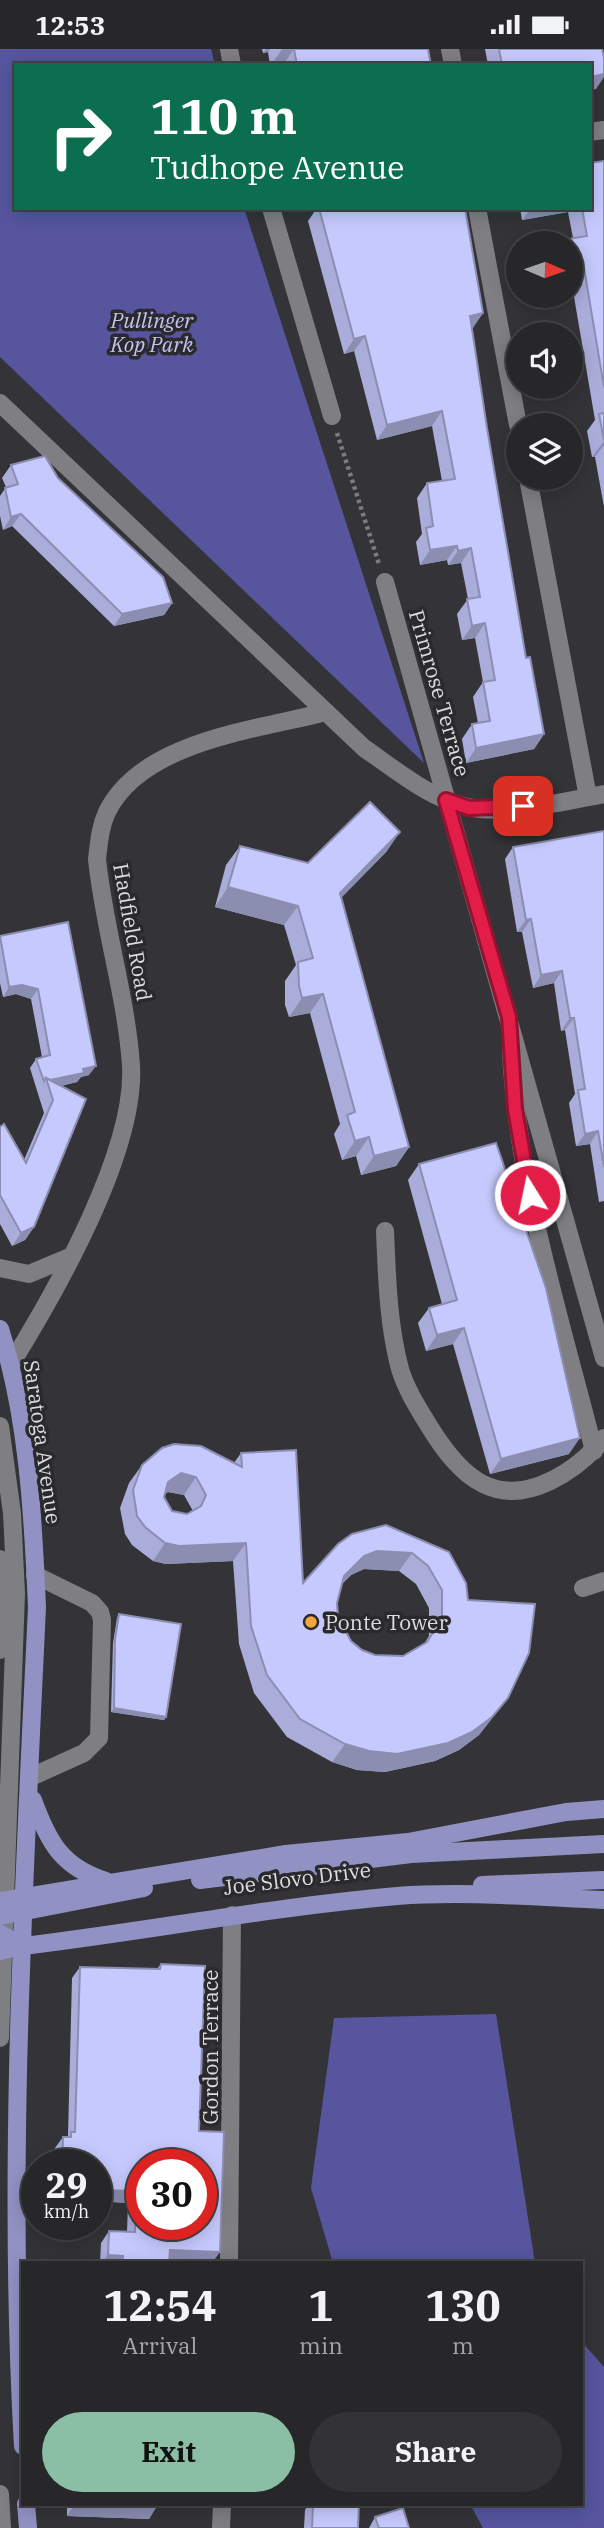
<!DOCTYPE html>
<style>
body{margin:0;font-family:"IBM Plex Serif",serif;background:#333336;color:#f1f3f6;height:100vh;display:flex;flex-direction:column;font-size:26px;white-space:nowrap}
*{box-sizing:border-box;margin:0}
p{font-size:23px;color:#a4a5a8}
.icon{flex:none;width:38px;height:38px;fill:none;stroke:currentColor;stroke-width:2;stroke-linecap:round;stroke-linejoin:round}
.map{position:relative;flex:1;overflow:hidden}
.details{position:absolute;left:21px;top:2212px;width:562px;height:245px;display:flex;flex-direction:column;background:#27272a;border-radius:0px;box-shadow:0 4px 18px #0003,0 0 0 2px #434447}
.details>*{flex:none}
.guide{position:absolute;left:14px;top:14px;width:578px;height:147px;border-radius:0px;box-shadow:0 4px 18px #0003,0 0 0 2px #434447;background:#0b6e4f;color:#fff;overflow:hidden}
.needle{width:46px;rotate:92deg}
.buttons{position:absolute;left:506px;top:182px;display:grid;gap:14px}
.buttons a{display:grid;place-items:center;width:77px;height:77px;border-radius:50%;background:#27272a;box-shadow:0 4px 18px #0003,0 0 0 2px #434447;font-size:35px}
.speed{position:absolute;left:21px;top:2100px;display:flex;gap:14px;font-size:35px;font-weight:700;text-align:center}
.speed>*{display:grid;place-content:center;width:91px;height:91px;border-radius:50%;background:#27272a;box-shadow:0 4px 18px #0003,0 0 0 2px #434447;line-height:1}
.speed small{font-size:18px;font-weight:400}
.speed .limit{border:10px solid #d22;background:#fff;color:#111}
.pin{position:absolute;display:grid;place-items:center;width:60px;height:60px;color:#fff;margin:-30px;border-radius:14px;box-shadow:0 4px 10px #0006}
.me{position:absolute;width:77px;margin:-38px;rotate:350deg;stroke-linejoin:round;filter:drop-shadow(0 0 5px #0008)}
.turn{display:flex;align-items:center;gap:24px;height:147px;padding:0 21px;font-size:32px}
.turn .icon{width:91px;height:91px;stroke-width:2.5}
.turn b{display:block;font-size:49px;line-height:60px}
.eta{display:flex;justify-content:space-evenly;align-items:center;height:119px;text-align:center}
.eta b{font-size:42px;font-weight:800;line-height:49px}
.cta{display:flex;gap:14px;margin-top:auto;padding:14px 21px}
.cta a{flex:1;height:80px;border-radius:42px;background:#8abfa5;color:#111;font-size:28px;font-weight:800;line-height:80px;text-align:center}
.cta a+a{background:#333336;color:#f1f3f6}
.status{display:flex;justify-content:space-between;align-items:center;height:49px;padding:0 35px;background:#27272a;direction:ltr}
.status svg{height:19px;fill:currentColor}
.map>svg:first-child{display:block}
.green{fill:#56559e}
.lines{fill:none;stroke-linecap:round;stroke-linejoin:round}
.path{stroke:#7c7c7f;stroke-width:4.5;stroke-dasharray:3.5 3.5;stroke-linecap:butt}
.minor{stroke:#7e7e83;stroke-width:18}
.major{stroke:#9192c3;stroke-width:18}
.wall{fill:#aaadda;fill-rule:evenodd}
.shaded-wall{fill:#8b8db1}
.building{fill:#c6c9fd;stroke:#8b8db1;stroke-width:2;fill-rule:evenodd}
.route-casing{stroke:#92132f;stroke-width:18}
.route{stroke:#e11d48;stroke-width:12}
.poi-dot{fill:#efa73e;stroke:#2a2a2e;stroke-width:2.5}
.labels{text-anchor:middle;dominant-baseline:central;stroke-width:7;stroke-linejoin:round;paint-order:stroke}
.park-label{font-size:21px;font-style:italic;fill:#c2c5ef;stroke:#2a2a2e}
.street-label{font-size:21px;fill:#dddddf;stroke:#2a2a2e}
.poi-label{font-size:21px;fill:#dddddf;stroke:#2a2a2e;text-anchor:start}
</style>
<div class="status"><b>12:53</b><svg viewBox="0 0 49 12"><path d="M0 12V9h3v3zM5 12V6h3v6zM10 12V3h3v9zM15 12V0h3v12zM26 1h20v11H26zM47 4h2v5h-2z"/></svg></div>
<div class="map">
<svg width="604" height="2479" viewBox="0 0 604 2479">
<rect width="100%" height="100%" fill="#343438"/>
<g class="green">
<path d="M0,0H211L215,16H16V159H244L424,714L0,308Z"/>
<path d="M496,1965L535,2214H333L311,2139L334,1969Z"/>
<path d="M581,2292L604,2318V2479H483L470,2455H581Z"/>
</g>
<g class="lines">
<path class="path" d="M337,384L379,515"/>
<g class="minor">
<path d="M229,0L232,16"/>
<path d="M450,0L453,16"/>
<path d="M590,83L604,81"/>
<path d="M271,159L332,367"/>
<path d="M477,159L518,376"/>
<path d="M0,354L364,699C396,721 430,750 468,758C506,767 566,752 604,745"/>
<path d="M528,429L588,748"/>
<path d="M385,533L604,1309"/>
<path d="M511,1003C518,1139 561,1271 594,1402"/>
<path d="M385,1182C387,1228 388,1275 400,1320C406,1340 418,1359 429,1377C442,1398 460,1424 483,1435C526,1457 578,1421 604,1389"/>
<path d="M0,1219L29,1225L72,1207"/>
<path d="M11,1315C56,1242 136,1102 131,1016C126,946 104,879 97,810C99,794 100,778 107,763C142,692 256,681 326,663"/>
<path d="M0,1377L12,1464L16,1544L0,1989"/>
<path d="M0,1510V1601"/>
<path d="M583,1539L604,1532"/>
<path d="M31,1728L84,1704L99,1689L102,1571L100,1563L92,1554L35,1526"/>
<path d="M229,2214L232,1866"/>
<path d="M0,2445L2,2479"/>
<path d="M221,2479L222,2455"/>
</g>
<g class="major">
<path d="M0,1280C28,1368 33,1466 37,1558C24,1837 7,2118 23,2397"/>
<path d="M33,1751C48,1792 61,1818 106,1832"/>
<path d="M200,1831L411,1805L604,1795"/>
<path d="M482,1836L604,1831"/>
<path d="M0,1852L286,1805L408,1793L566,1763L604,1760"/>
<path d="M0,1867L144,1839"/>
<path d="M0,1885L23,1897C148,1882 271,1858 397,1847C465,1842 536,1848 604,1851"/>
<path d="M0,1902L28,1895"/>
<path d="M26,2455L28,2479"/>
</g>
</g>
<g class="wall">
<path d="M262,0H428L431,16H270L268,3L263,4Z"/>
<path d="M485,0H602L596,40L590,16H488Z"/>
<path d="M604,112V458L595,408H592L587,382L595,371L571,230L570,194H556L557,192L573,189L568,163L522,171L520,159H590Z"/>
<path d="M317,159H465L483,264L472,279L487,379L526,609L544,685L534,700L466,714L462,690L472,675L478,674L473,648L483,633L475,589L462,591L457,565L468,550L461,514L448,516L447,511L420,516L416,493L422,485L417,449L427,434L442,432L432,377L377,391L354,302L344,305L308,172Z"/>
<path d="M11,416L58,429L172,554L164,566L114,577L12,477L3,481L0,467V447L6,438L2,429Z"/>
<path d="M604,782V1152L599,1153L590,1095L576,1097L569,1054L575,1045L565,981L561,982L554,934L533,939L522,883H517L505,810L513,798Z"/>
<path d="M240,797L308,814L387,802L341,849L409,1098L396,1117L361,1126L356,1107L342,1111L334,1085L340,1075L310,964L289,968L285,956V932L296,916L284,876L215,858L226,816Z"/>
<path d="M68,873L89,1026L81,1028L77,1033L61,1037L34,1178L25,1191L12,1197L0,1175V1078L24,1111L44,1064L30,1019L36,1010L42,1008L31,950L16,945L3,948L0,934V887Z"/>
<path d="M419,1115L569,1405L490,1425L453,1295L426,1302L418,1274L429,1259L442,1255L408,1131Z"/>
<path d="M241,1404L303,1534L386,1476L468,1551L508,1649L479,1686L459,1701L435,1712L385,1723L357,1721L332,1713L287,1688L254,1644L239,1595L233,1512L166,1515L153,1512L132,1496L125,1485L120,1459L129,1434L142,1416L234,1414ZM168,1443L184,1446L193,1462L187,1465L172,1462L164,1448L165,1445ZM364,1520L399,1522L416,1535L429,1559V1587L424,1595L403,1607L375,1606L362,1601L351,1592L338,1568L337,1554L342,1535L351,1526Z"/>
<path d="M119,1565L166,1668L164,1671L111,1663L113,1594L117,1569Z"/>
<path d="M161,1915L169,2214H100L101,2194L109,2182L127,2183L128,2154L96,2152V2116H54L55,2099L63,2088L68,2087L72,1929L80,1918L157,1920Z"/>
<path d="M67,2455H158L149,2470L67,2467Z"/>
<path d="M309,2455H359L358,2479H304L305,2461Z"/>
<path d="M375,2468L409,2479H369Z"/>
</g>
<g class="shaded-wall">
<path d="M266,0H270L268,3L263,4Z"/>
<path d="M282,0H294L283,16H271Z"/>
<path d="M604,25V28L596,40L590,41V28Z"/>
<path d="M531,159H571L568,163L522,171Z"/>
<path d="M583,213L571,230H570V215Z"/>
<path d="M483,264L473,279L460,281L470,267Z"/>
<path d="M365,287L354,302L344,305L354,290Z"/>
<path d="M442,362L432,377L377,391L387,376Z"/>
<path d="M604,392V396L595,408H592Z"/>
<path d="M21,465L12,477L3,481L11,468Z"/>
<path d="M457,497L447,511L420,516L430,501Z"/>
<path d="M471,499L461,514L448,516L458,502Z"/>
<path d="M172,554L164,566L114,577L122,565Z"/>
<path d="M485,574L475,589L462,591L472,577Z"/>
<path d="M544,685L534,700L466,714L476,699Z"/>
<path d="M400,783L387,802L327,863L340,844Z"/>
<path d="M228,838L298,857L284,876L215,858Z"/>
<path d="M531,870L522,883H517L526,871Z"/>
<path d="M562,922L554,934L533,939L541,926Z"/>
<path d="M22,936L38,940L31,950L16,945L3,948L9,938Z"/>
<path d="M323,945L310,964L289,968L302,949Z"/>
<path d="M570,969H574L565,981L561,982Z"/>
<path d="M96,1017L89,1026L81,1028L77,1033L50,1039L47,1031Z"/>
<path d="M598,1082L590,1095L576,1097L585,1085Z"/>
<path d="M369,1088L356,1107L342,1111L355,1092Z"/>
<path d="M409,1098L396,1117L361,1126L374,1107Z"/>
<path d="M34,1178L25,1191L12,1197L21,1184Z"/>
<path d="M464,1279L453,1295L426,1302L437,1286Z"/>
<path d="M580,1389L569,1405L490,1425L501,1410Z"/>
<path d="M181,1424L196,1428L184,1446L168,1443L155,1451L168,1433Z"/>
<path d="M165,1494H246L233,1512L166,1515L153,1512Z"/>
<path d="M377,1502L412,1504L399,1522L364,1520L351,1526L331,1545L344,1527L364,1507Z"/>
<path d="M508,1649L479,1686L459,1701L435,1712L385,1723L357,1721L332,1713L345,1695Z"/>
<path d="M114,1659L166,1668L164,1671L111,1663Z"/>
<path d="M96,2141L136,2142L128,2154L96,2152Z"/>
<path d="M170,2201L220,2203L212,2214L162,2212Z"/>
<path d="M108,2206L123,2207L118,2214H102Z"/>
<path d="M75,2455H93L157,2457L149,2470L67,2467Z"/>
</g>
<g class="building">
<path d="M294,0H428L431,16H297Z"/>
<path d="M499,0H602L604,9V25L590,28V16H502Z"/>
<path d="M604,112V338L583,213L570,215V194H557V192L587,187L582,159H590V114Z"/>
<path d="M319,159H465L483,264L470,267L487,379L526,609L530,608L544,685L476,699L472,675L490,672L483,633L495,631L485,574L472,577L467,550L480,548L471,499L458,502L457,497L430,501L426,479L433,477L427,434L455,430L442,362L387,376L365,287L354,290Z"/>
<path d="M604,364V391L599,365Z"/>
<path d="M45,407L58,429L163,528L172,554L122,565L21,465L11,468L5,439L18,435L11,416Z"/>
<path d="M370,753L400,783L340,844L409,1098L374,1107L369,1088L355,1092L347,1066L355,1063L323,945L302,949L299,937L298,913L313,909L298,857L228,838L240,797L308,814Z"/>
<path d="M604,782V1118L598,1082L585,1085L578,1041L585,1040L574,969H570L562,922L541,926L531,870L526,871L513,798Z"/>
<path d="M68,873L96,1017L83,1020L84,1024L50,1031L46,1029L44,1032L36,1010L50,1006L38,940L22,936L9,938L0,887Z"/>
<path d="M46,1029L86,1050L34,1178L21,1184L0,1146V1078L4,1075L26,1114L53,1051Z"/>
<path d="M496,1094L546,1239L580,1389L501,1410L464,1279L437,1286L429,1259L457,1251L419,1115Z"/>
<path d="M174,1395L201,1397L242,1418L241,1404L296,1401L303,1534L338,1495L352,1485L386,1476L449,1503L466,1534L468,1551L535,1555L529,1604L508,1649L492,1668L472,1683L448,1694L397,1705L369,1702L345,1695L300,1670L267,1626L251,1577L246,1494L179,1497L165,1494L145,1478L137,1467L133,1441L142,1416L162,1399ZM181,1424L196,1428L206,1446L201,1457L187,1465L172,1462L164,1448L168,1433ZM377,1502L412,1504L428,1517L442,1541V1569L427,1593L403,1607L375,1606L362,1601L351,1592L338,1568L337,1554L344,1527L364,1507Z"/>
<path d="M119,1565L181,1575L166,1668L114,1659L115,1590Z"/>
<path d="M161,1915L205,1917L199,2082L224,2083L220,2203L170,2201L169,2214H123V2207L108,2206L109,2182L135,2183L136,2142L96,2141V2116H62L63,2088H71V2083H75L80,1918L160,1920ZM142,2116H201V2175H142Z"/>
<path d="M93,2455H158L157,2457Z"/>
<path d="M313,2455H359L358,2479H312Z"/>
<path d="M403,2459L409,2479H379L375,2468Z"/>
</g>
<g class="lines">
<defs>
<path id="route" d="M523,757L469,759L446,751L509,968L515,1060L530,1146"/>
</defs>
<use href="#route" class="route-casing"/>
<use href="#route" class="route"/>
</g>
<circle class="poi-dot" cx="311" cy="1573" r="7"/>
<g class="labels">
<g class="park-label">
<text x="152" y="271">Pullinger<tspan x="152" dy="24">Kop Park</tspan></text>
</g>
<g class="street-label">
<text transform="translate(440 644) rotate(74)">Primrose Terrace</text>
<text transform="translate(133 883) rotate(80)">Hadfield Road</text>
<text transform="translate(43 1393) rotate(82)">Saratoga Avenue</text>
<text transform="translate(297 1829) rotate(-7)">Joe Slovo Drive</text>
<text transform="translate(210 1998) rotate(-90)">Gordon Terrace</text>
</g>
<g class="poi-label">
<text x="325" y="1573">Ponte Tower</text>
</g>
</g>
</svg>
<div class="buttons">
<a><svg class="needle" viewBox="-14 -14 28 28"><path d="M0-13l5 13h-10z" fill="#e53935"/><path d="M0 13l5-13h-10z" fill="#a4a5a8"/></svg></a>
<a><svg class="icon" aria-label="sound" viewBox="0 0 24 24"><path d="M4 9h4l5-4v14l-5-4H4zM17 9q2 3 0 6"/></svg></a>
<a><svg class="icon" aria-label="layers" viewBox="0 0 24 24"><path d="M12 4l9 5-9 5-9-5zM3 14l9 5 9-5"/></svg></a>
</div>
<div class="speed"><div>29<small>km/h</small></div><div class="limit">30</div></div>
<div class="pin" style="left:523px;top:757px;background:#d93025"><svg class="icon" aria-label="arrive" viewBox="0 0 24 24"><path d="M6 21V4h12l-3 4 3 4H6"/></svg></div>
<svg class="me" style="left:530px;top:1146px" viewBox="-20 -20 40 40"><circle r="17" fill="#e11d48" stroke="#fff" stroke-width="3"/><path d="M0-11L8 9 0 5-8 9z" fill="#fff"/></svg>
<div class="guide">
<div class="turn"><svg class="icon" aria-label="right" viewBox="0 0 24 24"><path d="M7 20v-9h11M14 6l5 5-5 5"/></svg><div><b>110 m</b>Tudhope Avenue</div></div>
</div>
<section class="details">
<div class="eta">
<div><b>12:54</b><p>Arrival</p></div>
<div><b>1</b><p>min</p></div>
<div><b>130</b><p>m</p></div>
</div>
<div class="cta"><a>Exit</a><a>Share</a></div>
</section>
</div>
